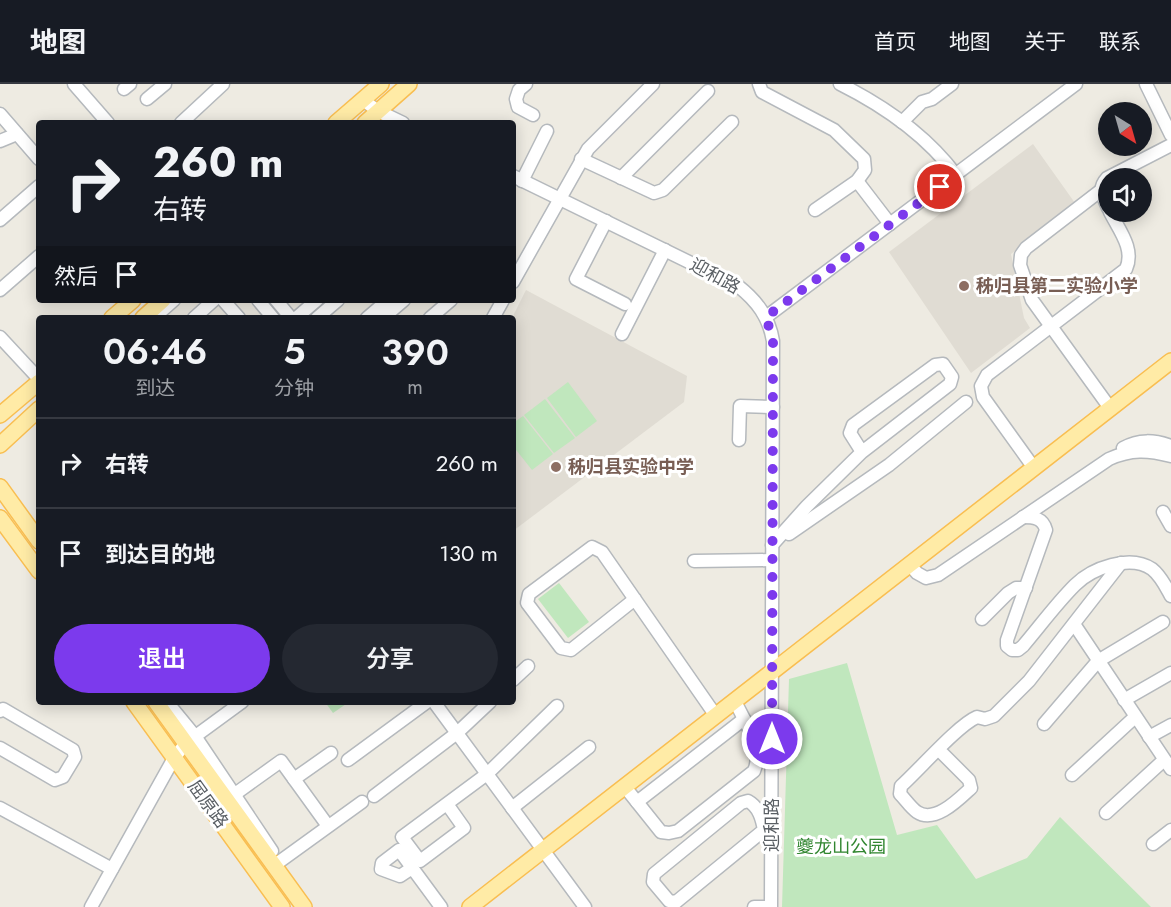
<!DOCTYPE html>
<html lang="zh">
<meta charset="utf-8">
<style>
body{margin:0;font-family:Jost,"Noto Sans SC",sans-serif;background:#242831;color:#f1f3f6;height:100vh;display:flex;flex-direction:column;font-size:22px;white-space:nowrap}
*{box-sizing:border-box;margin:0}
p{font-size:20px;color:#9ea1a6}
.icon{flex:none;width:33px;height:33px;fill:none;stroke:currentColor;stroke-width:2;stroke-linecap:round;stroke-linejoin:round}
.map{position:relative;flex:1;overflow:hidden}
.details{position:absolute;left:36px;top:231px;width:480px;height:390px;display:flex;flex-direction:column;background:#171b24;border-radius:6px;box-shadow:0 3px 15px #0003}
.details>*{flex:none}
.guide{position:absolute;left:36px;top:36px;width:480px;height:183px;border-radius:6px;box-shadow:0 3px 15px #0003;background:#171b24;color:#f1f3f6;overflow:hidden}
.needle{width:39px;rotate:143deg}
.tools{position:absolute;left:1098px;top:18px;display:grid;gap:12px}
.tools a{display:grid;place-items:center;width:54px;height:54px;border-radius:50%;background:#171b24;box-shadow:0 3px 15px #0003;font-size:30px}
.pin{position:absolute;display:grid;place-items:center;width:51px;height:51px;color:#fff;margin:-26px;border:3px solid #fff;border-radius:50%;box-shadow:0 2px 6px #0007}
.me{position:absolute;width:66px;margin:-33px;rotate:0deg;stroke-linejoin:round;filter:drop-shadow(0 0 4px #0008)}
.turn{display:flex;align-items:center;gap:21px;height:126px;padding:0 18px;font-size:27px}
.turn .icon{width:78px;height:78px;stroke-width:2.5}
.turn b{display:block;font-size:42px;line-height:51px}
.then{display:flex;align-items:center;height:57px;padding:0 18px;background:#0003;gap:12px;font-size:22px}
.eta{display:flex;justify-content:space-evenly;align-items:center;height:102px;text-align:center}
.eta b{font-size:36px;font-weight:600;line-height:42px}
.button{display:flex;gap:12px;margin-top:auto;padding:12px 18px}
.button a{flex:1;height:69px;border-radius:36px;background:#7c3aed;color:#fff;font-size:24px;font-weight:600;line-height:69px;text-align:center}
.button a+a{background:#242831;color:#f1f3f6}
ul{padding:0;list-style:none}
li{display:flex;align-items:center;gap:18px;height:90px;padding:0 18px;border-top:2px solid #363941}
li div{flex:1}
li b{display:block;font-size:22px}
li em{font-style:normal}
header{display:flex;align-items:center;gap:36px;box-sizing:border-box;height:84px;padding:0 30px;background:#171b24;border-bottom:2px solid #363941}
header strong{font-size:28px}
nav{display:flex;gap:33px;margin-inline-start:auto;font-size:21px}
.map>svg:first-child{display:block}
.education{fill:#e0dcd3}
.green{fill:#c0e7bd}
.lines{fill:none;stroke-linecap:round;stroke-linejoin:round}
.minor-casing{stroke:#b5b9bd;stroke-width:15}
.major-casing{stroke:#f9be51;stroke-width:18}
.minor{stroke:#fff;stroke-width:12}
.major{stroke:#ffeba6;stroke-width:15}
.route{stroke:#7c3aed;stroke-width:10;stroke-dasharray:0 18}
.education-dot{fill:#8d6e63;stroke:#fff;stroke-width:2}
.labels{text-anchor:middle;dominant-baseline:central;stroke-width:6;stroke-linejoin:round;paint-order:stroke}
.street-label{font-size:18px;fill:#5a5f64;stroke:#fff}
.education-label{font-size:18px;font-weight:bold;fill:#785e54;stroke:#fff;text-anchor:start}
.park-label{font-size:18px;fill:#318630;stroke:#fff}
</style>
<header>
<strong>地图</strong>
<nav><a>首页</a><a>地图</a><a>关于</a><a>联系</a></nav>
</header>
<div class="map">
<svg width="1171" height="823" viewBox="0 0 1171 823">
<rect width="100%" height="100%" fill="#eeebe2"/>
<g class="education">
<path d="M1033,60L1075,119L1011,170L1024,234L1030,244L971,289L889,168Z"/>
<path d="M526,206L687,292L684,318L513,447L512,234Z"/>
</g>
<g class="green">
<path d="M568,298L597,337L576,353L547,314Z"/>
<path d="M545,315L575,354L554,369L524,331Z"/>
<path d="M523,332L553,370L532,386L513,362V339Z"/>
<path d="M559,499L589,538L568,554L538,515Z"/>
<path d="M847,579L897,751L937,741L976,795L1027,774L1060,733L1151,823H782L789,595Z"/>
<path d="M325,618H349L333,629Z"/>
</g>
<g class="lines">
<defs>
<g id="minor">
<path d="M74,0L108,39"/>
<path d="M526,0L519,6L516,15L518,23L533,31"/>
<path d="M759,0L762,8L834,46L864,75L865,86L857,97L815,126"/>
<path d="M840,0C884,22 926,51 956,91"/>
<path d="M1146,0L1171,51"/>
<path d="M124,5L130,0"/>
<path d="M147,15L165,0"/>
<path d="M363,16L378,27L403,39"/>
<path d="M0,30L39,75"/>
<path d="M902,38L922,18L932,15L952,0"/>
<path d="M181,39L223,0"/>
<path d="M0,57L17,50"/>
<path d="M581,75L654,109L663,106L732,38"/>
<path d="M513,92L738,202C757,217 769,233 773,257L771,823"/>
<path d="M621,94L708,7"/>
<path d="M522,97L547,47"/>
<path d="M857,97L890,140"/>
<path d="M1100,107L1026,164L1021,171L1020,181L1032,216L1110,324"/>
<path d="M1108,124C1103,112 1097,105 1107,94L1171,61"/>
<path d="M0,136L39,102"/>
<path d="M606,137L576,195L625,220"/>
<path d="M513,198L588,65L653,0"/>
<path d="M0,206L39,172"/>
<path d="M223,216L239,234"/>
<path d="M258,216L273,234"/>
<path d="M276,216L291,234"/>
<path d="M157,231L174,216"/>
<path d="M766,233L1076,0"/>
<path d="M194,234L214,216"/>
<path d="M296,234L317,216"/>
<path d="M317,234L338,216"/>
<path d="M367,234L388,216"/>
<path d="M383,234L404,216"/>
<path d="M430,234L451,216"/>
<path d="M493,234L503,216"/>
<path d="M622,250L665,166"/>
<path d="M0,253L39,295"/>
<path d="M739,356L740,322L773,323"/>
<path d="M1123,364C1139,355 1154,356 1171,362"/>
<path d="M1034,384L983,313L981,302L987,291L1126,185C1135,165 1119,146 1110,128"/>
<path d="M1163,428L1171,442"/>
<path d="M1023,433C1034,433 1043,434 1046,446L1007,556V562L1012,566H1018L1023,562C1040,542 1056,520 1075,501C1092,484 1130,470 1152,485C1161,492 1166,503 1171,512"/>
<path d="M789,450L889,381L966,318"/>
<path d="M772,461L807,422L862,368L950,300L952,293L943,280L935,281L853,341L850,349L862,368"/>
<path d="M694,477L772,476"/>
<path d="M910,481L917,489L926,494L938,491L1109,375C1131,365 1148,366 1171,372"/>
<path d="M635,515L571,566L561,564L527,519L529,510L592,463L602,468L716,632"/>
<path d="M982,535L1008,509L1016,504H1026"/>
<path d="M1074,540L1171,685"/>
<path d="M513,596L528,582"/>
<path d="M1124,616L1171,589"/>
<path d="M167,618L195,652L272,767"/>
<path d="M434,618L585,823"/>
<path d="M0,627L3,625L73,666L75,673L63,693L55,696L0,664"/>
<path d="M1044,640L1098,577L1163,538"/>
<path d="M1149,653L1171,641"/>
<path d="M939,666L969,696L971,704C959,715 935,740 917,728C911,724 905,715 900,710L901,702C919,686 958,641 977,633L985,635L994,632L1029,597L1121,479"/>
<path d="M348,676L427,618"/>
<path d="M1072,691L1135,633"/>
<path d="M294,695L331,669"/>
<path d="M625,703L661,748L669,749L678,747L754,687C764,664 745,639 735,617"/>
<path d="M235,710L281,677L328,742"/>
<path d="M374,712L457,649L490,618"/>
<path d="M637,718L744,635"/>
<path d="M447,720L464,744L420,777L402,753L487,690L557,622"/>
<path d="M0,724L112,785"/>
<path d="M512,724L589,663"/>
<path d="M1106,729L1164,676"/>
<path d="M764,746L676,818L669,817L653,798L654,790L741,719L748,717C759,723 762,735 764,746L772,745"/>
<path d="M1153,760L1171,746"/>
<path d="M279,778L362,718"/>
<path d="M412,784L400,792L381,785L382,779L399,766L441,823"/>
<path d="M91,823L174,674L186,659L242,618"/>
<path d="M754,823H769"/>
</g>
<g id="major">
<path d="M336,39L381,0"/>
<path d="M365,39L409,0"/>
<path d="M112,234L133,216"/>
<path d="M143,234L163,216"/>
<path d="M0,331L39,298"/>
<path d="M0,361L39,325"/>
<path d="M0,403L39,457"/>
<path d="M0,434L39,487"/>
<path d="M134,618L282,823"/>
<path d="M156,618L304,823"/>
<path d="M470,823L1171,277"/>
</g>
</defs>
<use href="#minor" class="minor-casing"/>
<use href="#major" class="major-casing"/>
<use href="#minor" class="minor"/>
<use href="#major" class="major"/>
</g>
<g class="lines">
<path class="route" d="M772,655L773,257L766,233L940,103"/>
</g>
<g class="education-dot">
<circle cx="964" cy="202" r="6"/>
<circle cx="556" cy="383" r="6"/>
</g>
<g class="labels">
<g class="street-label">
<text transform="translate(715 192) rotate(29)">迎和路</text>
<text transform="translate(208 720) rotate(54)">屈原路</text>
<text transform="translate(772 741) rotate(-90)">迎和路</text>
</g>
<g class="education-label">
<text x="976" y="202">秭归县第二实验小学</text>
<text x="568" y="383">秭归县实验中学</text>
</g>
<g class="park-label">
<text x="841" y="763">夔龙山公园</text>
</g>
</g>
</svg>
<div class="tools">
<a><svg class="needle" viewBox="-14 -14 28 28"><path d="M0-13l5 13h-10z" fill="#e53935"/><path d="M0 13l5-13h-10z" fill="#9ea1a6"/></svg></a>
<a><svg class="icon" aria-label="sound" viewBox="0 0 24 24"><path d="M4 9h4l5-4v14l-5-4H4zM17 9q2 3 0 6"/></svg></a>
</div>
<div class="pin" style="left:940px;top:103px;background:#d93025"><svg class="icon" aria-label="arrive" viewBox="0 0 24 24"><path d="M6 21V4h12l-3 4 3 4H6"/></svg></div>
<svg class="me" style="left:772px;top:655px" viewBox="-20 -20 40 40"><circle r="17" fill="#7c3aed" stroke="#fff" stroke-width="3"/><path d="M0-11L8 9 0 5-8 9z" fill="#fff"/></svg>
<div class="guide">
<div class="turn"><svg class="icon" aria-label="right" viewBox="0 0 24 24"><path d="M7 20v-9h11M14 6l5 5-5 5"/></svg><div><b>260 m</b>右转</div></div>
<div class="then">然后<svg class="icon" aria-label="arrive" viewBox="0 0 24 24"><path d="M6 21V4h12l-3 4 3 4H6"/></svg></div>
</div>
<section class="details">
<div class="eta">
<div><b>06:46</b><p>到达</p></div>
<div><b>5</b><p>分钟</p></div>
<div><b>390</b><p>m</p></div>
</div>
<ul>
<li><svg class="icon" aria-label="right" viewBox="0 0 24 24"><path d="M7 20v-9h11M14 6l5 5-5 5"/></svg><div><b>右转</b></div><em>260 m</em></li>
<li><svg class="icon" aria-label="arrive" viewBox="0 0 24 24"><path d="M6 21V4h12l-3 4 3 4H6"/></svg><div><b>到达目的地</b></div><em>130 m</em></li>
</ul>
<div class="button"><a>退出</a><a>分享</a></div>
</section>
</div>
